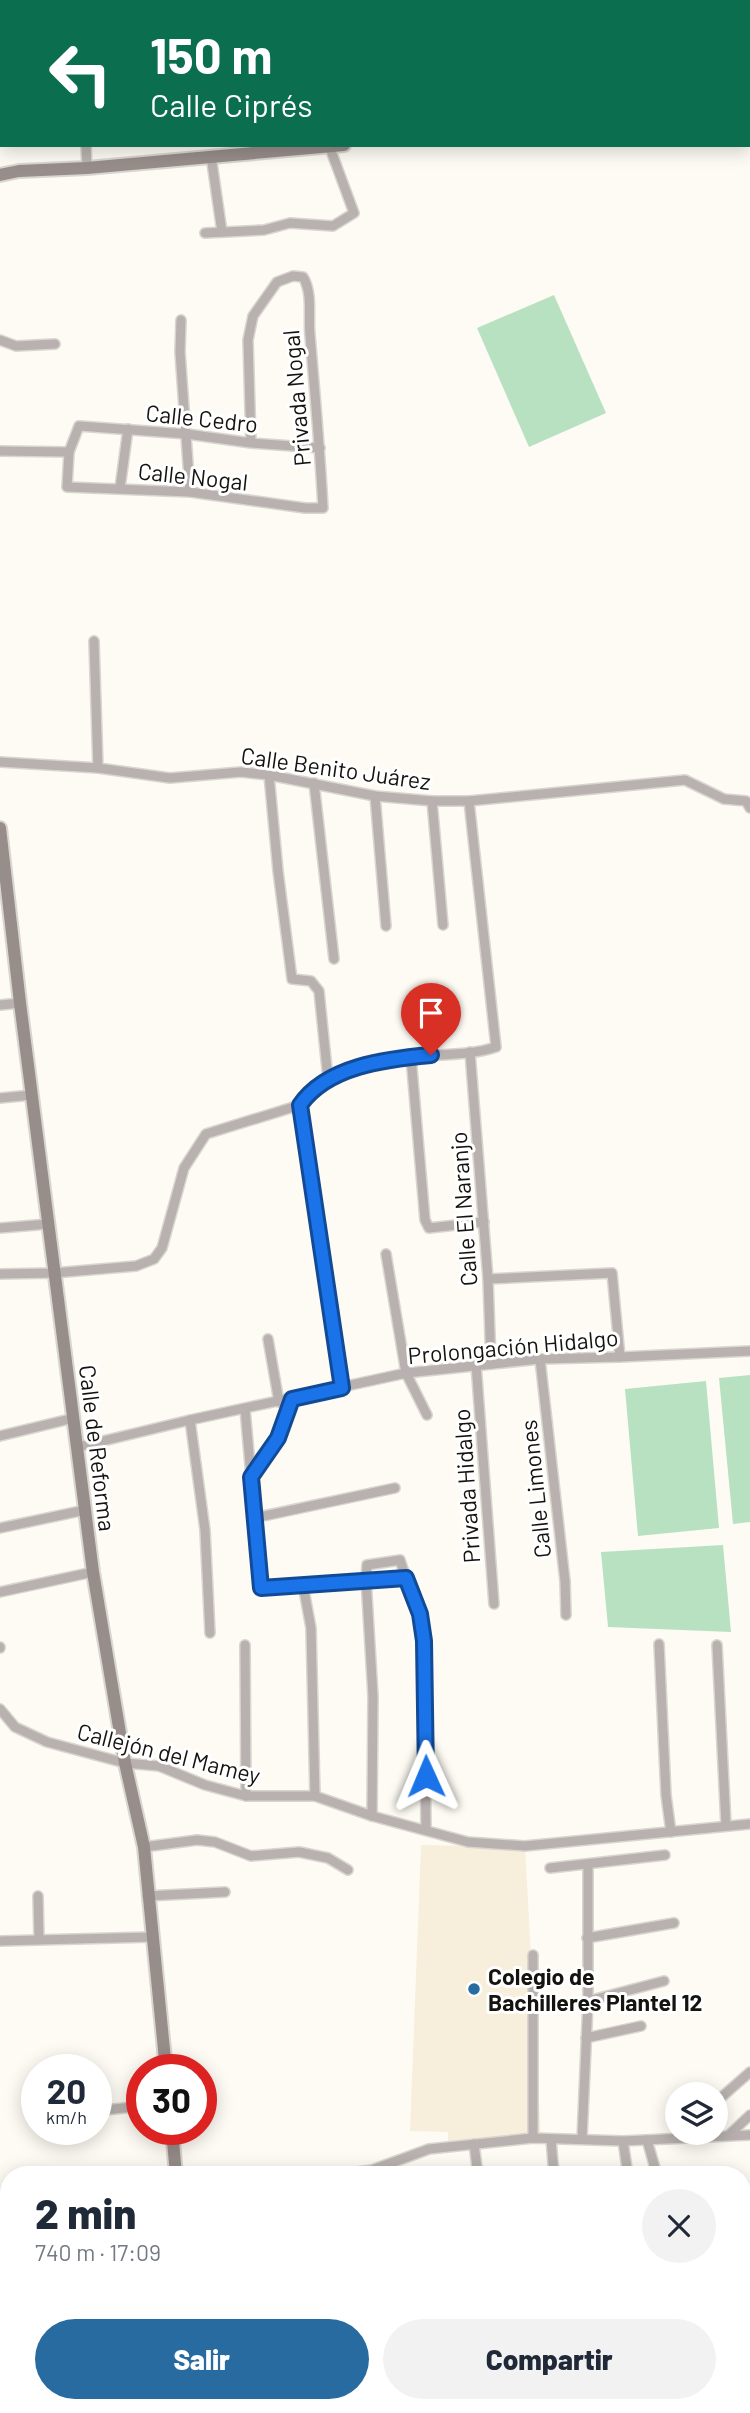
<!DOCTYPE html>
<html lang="es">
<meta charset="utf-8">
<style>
body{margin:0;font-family:Barlow,sans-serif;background:#f2f2f3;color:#1f2937;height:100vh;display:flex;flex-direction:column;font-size:26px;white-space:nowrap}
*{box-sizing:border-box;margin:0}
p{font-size:23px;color:#747a83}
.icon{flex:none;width:38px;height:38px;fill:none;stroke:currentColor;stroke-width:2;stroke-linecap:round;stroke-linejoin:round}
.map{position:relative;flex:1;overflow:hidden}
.panel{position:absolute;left:0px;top:2166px;width:751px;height:247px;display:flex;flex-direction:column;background:#fff;border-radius:28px 28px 0 0;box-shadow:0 4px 18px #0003}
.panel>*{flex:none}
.top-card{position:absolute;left:0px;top:0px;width:751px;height:147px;box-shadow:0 4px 18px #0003;background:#0b6e4f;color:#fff;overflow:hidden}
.tools{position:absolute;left:665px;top:2082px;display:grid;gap:14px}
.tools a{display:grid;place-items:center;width:63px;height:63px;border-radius:50%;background:#fff;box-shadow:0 4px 18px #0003;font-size:35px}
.speed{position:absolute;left:21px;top:2054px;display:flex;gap:14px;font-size:35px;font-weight:700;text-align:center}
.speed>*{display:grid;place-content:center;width:91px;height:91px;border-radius:50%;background:#fff;box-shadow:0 4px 18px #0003;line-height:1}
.speed small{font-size:18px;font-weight:400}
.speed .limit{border:10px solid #d22;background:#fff;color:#111}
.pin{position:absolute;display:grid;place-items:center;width:60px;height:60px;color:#fff;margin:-72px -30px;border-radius:50% 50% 50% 0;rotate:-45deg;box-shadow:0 0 7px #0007}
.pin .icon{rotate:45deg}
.me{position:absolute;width:77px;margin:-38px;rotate:359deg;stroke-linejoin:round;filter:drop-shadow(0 0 5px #0008)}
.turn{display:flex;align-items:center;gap:24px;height:147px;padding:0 35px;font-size:32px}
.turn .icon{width:91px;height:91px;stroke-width:2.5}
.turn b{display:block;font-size:49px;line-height:60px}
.round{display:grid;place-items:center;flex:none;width:74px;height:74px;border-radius:37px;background:#f2f2f3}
.headline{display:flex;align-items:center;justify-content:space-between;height:119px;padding:0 35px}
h1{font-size:42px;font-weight:800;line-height:52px}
.cta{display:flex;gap:14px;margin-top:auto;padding:14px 35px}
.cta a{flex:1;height:80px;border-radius:42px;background:#276ba0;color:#fff;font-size:28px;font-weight:800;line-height:80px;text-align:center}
.cta a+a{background:#f2f2f3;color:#1f2937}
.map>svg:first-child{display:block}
.built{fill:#f7efdb}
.pitch{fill:#b8e1c2}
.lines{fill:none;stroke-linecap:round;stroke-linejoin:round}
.minor-casing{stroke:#d9d6cf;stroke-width:12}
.secondary-casing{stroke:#d9d6cf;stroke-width:16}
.minor{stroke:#b8b1af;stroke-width:9}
.secondary{stroke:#978d8b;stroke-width:12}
.route-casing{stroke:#114b97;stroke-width:18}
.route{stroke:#1a73e8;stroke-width:12}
.poi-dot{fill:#276ba0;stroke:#fff;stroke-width:2.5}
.labels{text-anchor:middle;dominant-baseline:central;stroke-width:6;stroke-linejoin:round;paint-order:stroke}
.street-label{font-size:23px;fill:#15130f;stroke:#fff}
.poi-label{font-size:23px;font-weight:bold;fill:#15130f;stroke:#fff;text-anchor:start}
</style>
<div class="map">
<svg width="750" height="2413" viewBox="0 0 750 2413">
<rect width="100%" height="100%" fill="#fefbf4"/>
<path class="built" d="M421,1845L525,1847L541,2138L448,2143V2132L410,2131Z"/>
<g class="pitch">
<path d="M554,295L606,413L529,447L477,328Z"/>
<path d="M750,1375V1522L733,1524L719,1378Z"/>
<path d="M706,1381L719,1528L638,1536L625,1389Z"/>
<path d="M723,1545L731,1632L608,1627L601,1552Z"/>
</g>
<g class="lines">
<defs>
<g id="minor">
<path d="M190,0L191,2"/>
<path d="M85,2V0"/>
<path d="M86,145L87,168"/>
<path d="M211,156L222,232"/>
<path d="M205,233L264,230L290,223L333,226L354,213L330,148"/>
<path d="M181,320L180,352L190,492"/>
<path d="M0,340L16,346L55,344"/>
<path d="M251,443L248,340L253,316L277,282L293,276L303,277C313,293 308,317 310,335C315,393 320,450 323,508H305L190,492L67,487L69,452L79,426L187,434L251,443L320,448"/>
<path d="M0,451L69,452"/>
<path d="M120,488L128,429"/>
<path d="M94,641L98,768"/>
<path d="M0,762L98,768L170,778L241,772L269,775L375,796L432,801H469L685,780L724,799L746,801L750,808"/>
<path d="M269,775L278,871L292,979L311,981L319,991L328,1079"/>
<path d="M314,783L334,959"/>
<path d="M375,796L386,926"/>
<path d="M432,801L443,925"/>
<path d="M0,1005L20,1003"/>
<path d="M470,1052L488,1279L491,1364"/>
<path d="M411,1057L425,1220L429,1228L484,1222"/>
<path d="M0,1098L32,1095"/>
<path d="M300,1105L342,1388"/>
<path d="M0,1228L48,1224"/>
<path d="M386,1254L406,1373L427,1415"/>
<path d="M0,1274L54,1273L136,1266L154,1259L162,1248L184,1168L206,1134L300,1105C312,1088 328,1079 347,1072C369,1065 388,1060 410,1057C439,1054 469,1056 496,1047L469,801"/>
<path d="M488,1279L612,1273L620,1357"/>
<path d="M268,1339L279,1402"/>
<path d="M540,1359L565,1581L566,1615"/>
<path d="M476,1364L494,1604"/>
<path d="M245,1409L261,1588L406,1578"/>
<path d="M190,1420L205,1530L210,1633"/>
<path d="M0,1436L74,1418"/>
<path d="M78,1447L190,1420L406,1373L540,1359L620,1357L750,1351"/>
<path d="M251,1477L279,1439L292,1399"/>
<path d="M254,1518L395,1488"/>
<path d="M0,1528L85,1510"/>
<path d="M303,1585L311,1628L315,1796"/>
<path d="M0,1592L93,1572"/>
<path d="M659,1644L666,1795L671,1832"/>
<path d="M245,1645L246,1796"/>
<path d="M717,1645L726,1825"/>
<path d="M0,1647V1648"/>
<path d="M0,1709L15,1727L47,1742L125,1763L159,1766L205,1785L246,1796H315L372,1816L468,1842L525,1846L750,1824"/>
<path d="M372,1816L373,1696L366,1579L367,1565L400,1560C409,1588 420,1612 424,1641L426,1830"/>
<path d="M144,1847L197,1840L215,1842L251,1856L299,1852L328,1858L348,1870"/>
<path d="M550,1868L665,1855"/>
<path d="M38,1896L39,1939"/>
<path d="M147,1896L225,1892"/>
<path d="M587,1938L674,1923"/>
<path d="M0,1941L152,1937"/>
<path d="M533,1955V2138"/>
<path d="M588,2001L664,1981"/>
<path d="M586,2038L641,2026"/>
<path d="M716,2102L750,2072"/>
<path d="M96,2111L142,2106"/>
<path d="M729,2135L750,2115"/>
<path d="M551,2139L554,2175"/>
<path d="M582,2139L588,2001V1865"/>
<path d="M647,2140L657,2175"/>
<path d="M623,2141L628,2175"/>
<path d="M474,2144L478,2175"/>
<path d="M335,2175L372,2170L429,2149L533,2138L623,2141L750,2135"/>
<path d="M0,2307L9,2304"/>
<path d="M252,2404L253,2413"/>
<path d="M295,2404L296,2413"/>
<path d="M509,2404L511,2413"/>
<path d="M584,2404L585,2413"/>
<path d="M660,2404L662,2413"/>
<path d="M350,2407L384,2404"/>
<path d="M424,2413L425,2404"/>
</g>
<g id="secondary">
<path d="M749,85H750"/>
<path d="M0,175L19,171L87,168L344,145"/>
<path d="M0,828L20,1003L93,1572L125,1763L144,1847L166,2070"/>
<path d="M172,2130L176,2175"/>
<path d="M204,2404L206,2413"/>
</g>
</defs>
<use href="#minor" class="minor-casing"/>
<use href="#secondary" class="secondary-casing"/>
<use href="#minor" class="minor"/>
<use href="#secondary" class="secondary"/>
</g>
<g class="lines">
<defs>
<path id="route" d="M426,1776L424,1641L420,1614L406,1578L261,1588L251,1477L278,1438L292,1399L342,1388L300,1105C327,1066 386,1059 431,1055"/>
</defs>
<use href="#route" class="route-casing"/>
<use href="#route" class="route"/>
</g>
<circle class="poi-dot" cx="474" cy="1989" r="7"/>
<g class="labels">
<g class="street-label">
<text transform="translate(296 398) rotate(-95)">Privada Nogal</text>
<text transform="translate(202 418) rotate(6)">Calle Cedro</text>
<text transform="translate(193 476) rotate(6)">Calle Nogal</text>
<text transform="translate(336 768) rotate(8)">Calle Benito Juárez</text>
<text transform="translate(463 1209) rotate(-94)">Calle El Naranjo</text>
<text transform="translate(513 1346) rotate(-5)">Prolongación Hidalgo</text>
<text transform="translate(98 1448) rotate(83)">Calle de Reforma</text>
<text transform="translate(466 1486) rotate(-94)">Privada Hidalgo</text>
<text transform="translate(535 1489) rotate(-96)">Calle Limones</text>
<text transform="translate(169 1753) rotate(14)">Callejón del Mamey</text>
</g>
<g class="poi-label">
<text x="488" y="1976">Colegio de<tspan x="488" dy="26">Bachilleres Plantel 12</tspan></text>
</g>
</g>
</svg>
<div class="tools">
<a><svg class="icon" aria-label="layers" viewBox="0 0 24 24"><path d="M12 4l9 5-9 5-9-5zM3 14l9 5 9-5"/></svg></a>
</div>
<div class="speed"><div>20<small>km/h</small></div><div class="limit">30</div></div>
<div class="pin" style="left:431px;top:1055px;background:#d93025"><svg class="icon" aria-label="arrive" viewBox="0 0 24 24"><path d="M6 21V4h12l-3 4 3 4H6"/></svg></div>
<svg class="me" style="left:426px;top:1776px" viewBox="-20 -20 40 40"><path d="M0-17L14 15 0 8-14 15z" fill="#1a73e8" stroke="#fff" stroke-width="4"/></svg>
<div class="top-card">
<div class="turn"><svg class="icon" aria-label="left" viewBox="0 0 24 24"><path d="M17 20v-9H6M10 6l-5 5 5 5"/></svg><div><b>150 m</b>Calle Ciprés</div></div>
</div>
<section class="panel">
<div class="headline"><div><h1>2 min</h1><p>740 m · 17:09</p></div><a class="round"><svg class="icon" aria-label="close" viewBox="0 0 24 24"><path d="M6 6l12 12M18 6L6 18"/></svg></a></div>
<div class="cta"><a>Salir</a><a>Compartir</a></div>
</section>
</div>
